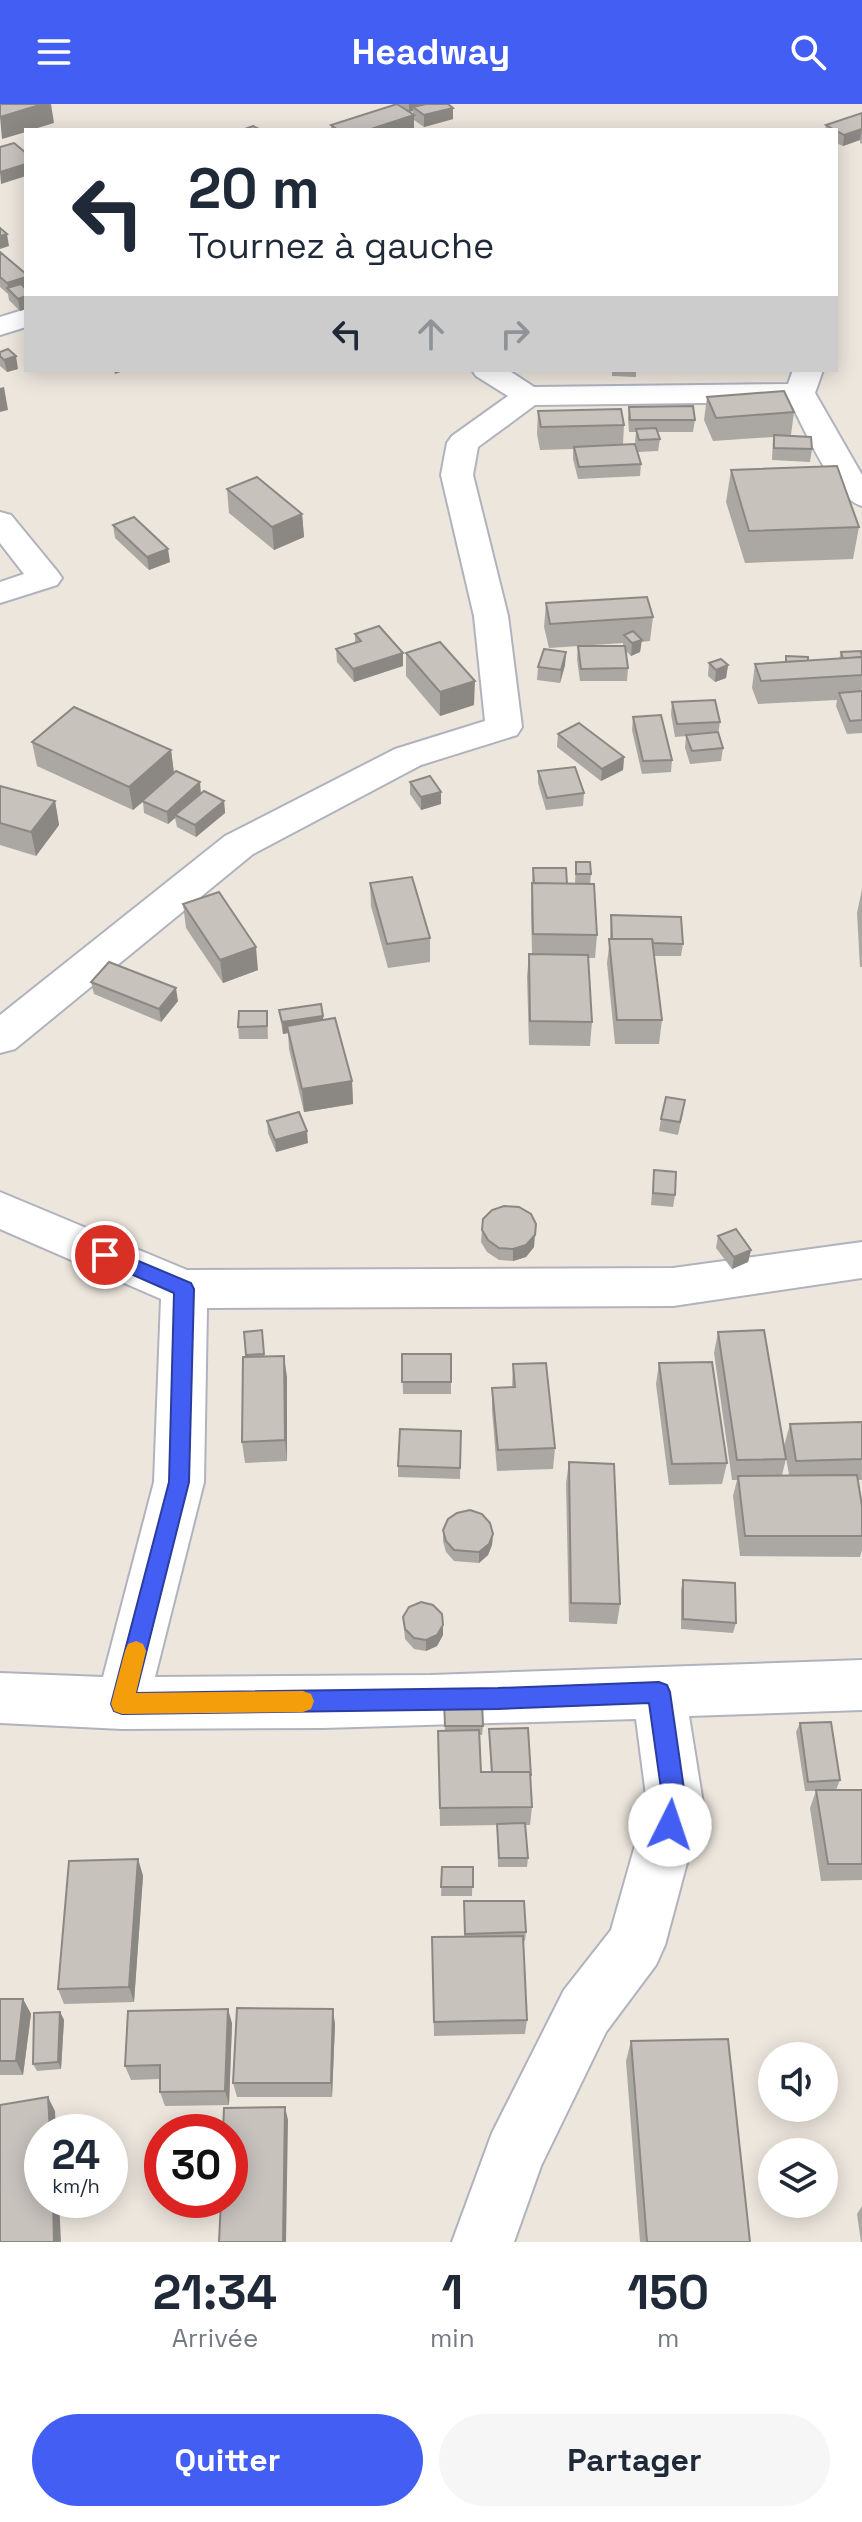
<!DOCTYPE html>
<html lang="fr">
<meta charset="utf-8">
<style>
body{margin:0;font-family:"Space Grotesk",sans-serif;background:#f6f6f7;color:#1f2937;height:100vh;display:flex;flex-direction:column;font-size:30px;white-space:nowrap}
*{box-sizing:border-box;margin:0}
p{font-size:26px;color:#747a83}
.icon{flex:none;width:44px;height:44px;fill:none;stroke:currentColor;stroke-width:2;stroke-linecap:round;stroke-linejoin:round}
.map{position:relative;height:2138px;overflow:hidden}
.details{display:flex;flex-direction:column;background:#fff;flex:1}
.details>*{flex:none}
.banner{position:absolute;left:24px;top:24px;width:814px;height:244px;border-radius:0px;box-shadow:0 4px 20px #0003;background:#fff;color:#1f2937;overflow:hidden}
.tools{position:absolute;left:758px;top:1938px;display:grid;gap:16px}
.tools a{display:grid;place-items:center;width:80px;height:80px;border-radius:50%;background:#fff;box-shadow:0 4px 20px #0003;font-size:40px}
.speed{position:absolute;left:24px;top:2010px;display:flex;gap:16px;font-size:40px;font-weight:700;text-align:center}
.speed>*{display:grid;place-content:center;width:104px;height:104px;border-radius:50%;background:#fff;box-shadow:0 4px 20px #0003;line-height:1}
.speed small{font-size:20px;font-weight:400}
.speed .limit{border:12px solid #d22;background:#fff;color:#111}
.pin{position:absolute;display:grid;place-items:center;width:68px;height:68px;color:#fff;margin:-34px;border:4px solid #fff;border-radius:50%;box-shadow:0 2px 8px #0007}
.me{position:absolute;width:88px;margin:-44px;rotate:4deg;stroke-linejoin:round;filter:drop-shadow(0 0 6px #0008)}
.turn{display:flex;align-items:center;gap:28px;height:168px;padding:0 32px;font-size:36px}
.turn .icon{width:104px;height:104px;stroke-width:2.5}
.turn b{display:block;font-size:56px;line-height:68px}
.lanes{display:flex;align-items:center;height:76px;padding:0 32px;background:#0003;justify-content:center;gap:40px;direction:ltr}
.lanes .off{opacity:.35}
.eta{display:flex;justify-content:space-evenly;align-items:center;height:136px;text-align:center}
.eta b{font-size:48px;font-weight:600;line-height:56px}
.action{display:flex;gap:16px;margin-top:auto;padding:16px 32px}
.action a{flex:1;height:92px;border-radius:48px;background:#425ef3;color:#fff;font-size:32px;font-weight:600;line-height:92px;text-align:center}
.action a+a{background:#f6f6f7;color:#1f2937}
header{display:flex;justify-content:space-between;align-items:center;height:104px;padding:0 32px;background:#425ef3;color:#fff;font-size:36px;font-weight:600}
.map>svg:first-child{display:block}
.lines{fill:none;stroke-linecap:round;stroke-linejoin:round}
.street-casing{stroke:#b0b3bd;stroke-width:4}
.street{fill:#fff;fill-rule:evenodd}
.wall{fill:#aba7a2}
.shaded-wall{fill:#8b8884}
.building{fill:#c7c2bc;stroke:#8b8884;stroke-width:2}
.route{fill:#425ef3;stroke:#2b3d9e;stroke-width:2}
.slow{fill:#f59e0b}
</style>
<header><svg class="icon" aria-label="menu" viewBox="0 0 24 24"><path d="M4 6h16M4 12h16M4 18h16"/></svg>Headway<svg class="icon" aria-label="search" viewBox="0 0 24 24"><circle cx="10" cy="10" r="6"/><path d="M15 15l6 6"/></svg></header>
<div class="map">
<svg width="862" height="2138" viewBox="0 0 862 2138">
<rect width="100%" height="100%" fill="#ece6dd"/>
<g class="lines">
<defs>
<g id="street">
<path d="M26,205V223L0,231V213Z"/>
<path d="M472,266H508L534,283L788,280L793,266H823L815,289L862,371V402C833,394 805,325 790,298L535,301L478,343L473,371L508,512L522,623L517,631L421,661L253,750L15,945L0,949V911L225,732L395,645L485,617L474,512L441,371L447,339L452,332L508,292L476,272Z"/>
<path d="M0,408L11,411L57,467L62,474L57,481L0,499V478L24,470L0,439Z"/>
<path d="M0,1088L187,1166L673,1164L862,1138V1174L673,1202L207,1204L204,1378L155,1573L431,1571L862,1556V1606L689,1612L703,1699L665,1841L656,1861L606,1928L541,2062L514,2138H452L492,2029L564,1886L611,1826L647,1699L636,1615L323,1624L122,1625L0,1619V1569L103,1573L154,1378L161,1195L0,1125Z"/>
</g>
</defs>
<use href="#street" class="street-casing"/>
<use href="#street" class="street"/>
</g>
<g class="wall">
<path d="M399,0H448L453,4V15L424,23L414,16V26H331V21L413,11V7L409,8Z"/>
<path d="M862,9V40L860,39V36L843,42L836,39V26H825L826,21Z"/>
<path d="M0,148L26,170V205L20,207L9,196L8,190L0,183Z"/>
<path d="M0,248L18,265L7,268L0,262Z"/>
<path d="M612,266H636V273L612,272Z"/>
<path d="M707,293L794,308L791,331L812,345L810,358L772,356L773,333L713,337L704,316Z"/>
<path d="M629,303L695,316L693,328H657L660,335L658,347L638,348L635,337L636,328H629L628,315Z"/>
<path d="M538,307L624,321L623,340L641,360L640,372L578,375L573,355V345L540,346L537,330Z"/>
<path d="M731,366L859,423L853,455L745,459L726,398Z"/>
<path d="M227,385L302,410L304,433L274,446L229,409Z"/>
<path d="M113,421L170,458L149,466L115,434Z"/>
<path d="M546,499L653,513L650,537L641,538L640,548L631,552L626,547L628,564L627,577H580L577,555L578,542H623V539L549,544L544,523Z"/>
<path d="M355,530L403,549V562L354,578L337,558L336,545L355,539Z"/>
<path d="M566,548L565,561L560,579L537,576L538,563Z"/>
<path d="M841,548L862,551V629L847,630L836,602L837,596L758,600L752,584L755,560L785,558L786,552L808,557L839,555Z"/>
<path d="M406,549L474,601L440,612L406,572Z"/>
<path d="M709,559L728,561L726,574L715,578L708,572Z"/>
<path d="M672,598L720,618L718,630L723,644L721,657L690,660L685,644L686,632L675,633L671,610Z"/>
<path d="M633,613L672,656L671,668L642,670L632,626Z"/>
<path d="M558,630L624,653L623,666L601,677L557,643Z"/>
<path d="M32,638L171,646L174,669L201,689L224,697L225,709L196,733L177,723L175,714L168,720L144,709L143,698L133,706L37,662Z"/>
<path d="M538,667L584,689L583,702L546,706L538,679Z"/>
<path d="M410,678L441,688V700L421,706L410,690Z"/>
<path d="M0,682L55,697L59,721L36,752L0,741Z"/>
<path d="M576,758L591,770L590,780L597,831L595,854H588L592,918L590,942L529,941L527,873L529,850H532L531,803L533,764L567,780H575Z"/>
<path d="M370,779L430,834V858L388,864L371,802Z"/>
<path d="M862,785V863H860L857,809Z"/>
<path d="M183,800L258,866L223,879L186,824Z"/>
<path d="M611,811L683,840L681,852H654L662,916L659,940H615L607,859L610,835Z"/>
<path d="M91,878L178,897L161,918L94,890Z"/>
<path d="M279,906L323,912V916L352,977L353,1000L304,1008L289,945L288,929L283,930Z"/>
<path d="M267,907L268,935H239L238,923Z"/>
<path d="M683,1008L678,1031L659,1027L661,1015Z"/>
<path d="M267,1017L308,1039L276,1048L268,1029Z"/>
<path d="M654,1066L675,1091L673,1103L651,1101Z"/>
<path d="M482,1126L534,1143L526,1153L513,1157L499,1156L487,1148L481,1138Z"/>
<path d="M718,1132L751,1146L748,1158L732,1165L716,1144Z"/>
<path d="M262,1226L264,1252L287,1273V1357L245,1359L242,1338L246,1253L244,1228Z"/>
<path d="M718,1228L786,1355L782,1371H789L784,1342L790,1320L862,1318V1376H858L862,1402V1446L860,1453L740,1452L733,1392L737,1376H732L714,1249Z"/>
<path d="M402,1250H451V1290H403Z"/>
<path d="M659,1259L727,1359L722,1380L669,1381L656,1280Z"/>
<path d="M513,1260L555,1344L553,1365L497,1367L492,1306V1284L512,1283Z"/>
<path d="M461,1327L460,1375L398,1373V1362Z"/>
<path d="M569,1358L620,1500L617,1520L569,1518L566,1379Z"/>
<path d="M443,1426L493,1430L492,1441L488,1451L479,1459L454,1457L446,1448L443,1437Z"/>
<path d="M683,1476L736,1519L733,1529L681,1525V1486Z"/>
<path d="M403,1513L443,1531L437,1542L426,1547L414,1545L405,1535Z"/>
<path d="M444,1596L483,1622L482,1631H480L481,1668H491L489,1625L532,1703L530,1721H525L528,1754L527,1763H498L497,1721L440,1722L438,1627H445Z"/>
<path d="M800,1619L840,1676L836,1686H862V1776L821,1777L810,1704L816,1687H805L796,1628Z"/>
<path d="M138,1755L143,1772L134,1898L64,1900L58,1885Z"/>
<path d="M442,1763H473L472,1792H441Z"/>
<path d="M464,1797L526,1828L525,1837H523L527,1916L525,1930L434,1932L432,1833H464Z"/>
<path d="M0,1895H23L31,1910L23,1971H0Z"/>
<path d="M60,1908L64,1916L61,1965L37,1967L33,1960Z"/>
<path d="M232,1919L229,2001L165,2002L160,1988V1975L131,1976L125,1962Z"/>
<path d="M335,1920L332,1993H237L233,1979Z"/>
<path d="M631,1937L750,2138H640L626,1957Z"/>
<path d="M862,2102V2138H861L857,2110Z"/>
</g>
<g class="shaded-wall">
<path d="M43,0H51L54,19L31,26H26V28L2,35L0,13Z"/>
<path d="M409,0H432L413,3V7L409,8Z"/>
<path d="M453,4V15L424,23V11Z"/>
<path d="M414,11V26H368Z"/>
<path d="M862,25L860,36L843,42L844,31Z"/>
<path d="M26,60V72L1,80L0,68Z"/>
<path d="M7,130L9,142L0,145V132Z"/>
<path d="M26,173V186L8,185L7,179Z"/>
<path d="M26,192V205L20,207L18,195Z"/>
<path d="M16,252L18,265L7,268L4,256Z"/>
<path d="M114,266H126L115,270Z"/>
<path d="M4,283L8,306L0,308V284Z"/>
<path d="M302,410L304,433L274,446L272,423Z"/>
<path d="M168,445L170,458L149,466L147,453Z"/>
<path d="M642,536L640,548L631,552L632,539Z"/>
<path d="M566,548L565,561L560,579L561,566Z"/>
<path d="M403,549V562L354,578L353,565Z"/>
<path d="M728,561L726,574L715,578L716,566Z"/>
<path d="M475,577L474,601L440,612V588Z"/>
<path d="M171,646L174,670L133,706L129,683Z"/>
<path d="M624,653L623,666L601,677L602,665Z"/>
<path d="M200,678L201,690L175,711V714L168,720L167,708Z"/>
<path d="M441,688V700L421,706V693Z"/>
<path d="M55,697L59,721L36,752L31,728Z"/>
<path d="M224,697L225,709L196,733L195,721Z"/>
<path d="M256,843L258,866L223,879L220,856Z"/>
<path d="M176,884L178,897L161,918L159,905Z"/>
<path d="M323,912L324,924L287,922L288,929L283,930L282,918Z"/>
<path d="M352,977L353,1000L304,1008L302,985Z"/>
<path d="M307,1027L308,1039L276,1048L275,1036Z"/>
<path d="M536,1120L534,1143L526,1153L513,1157V1145Z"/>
<path d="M751,1146L748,1158L732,1165L734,1153Z"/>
<path d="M284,1252L287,1273V1357L285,1336Z"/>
<path d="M493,1430L492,1441L488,1451L479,1459V1448Z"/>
<path d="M443,1521V1531L437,1542L426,1547V1536Z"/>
<path d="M138,1755L143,1772L134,1898L129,1883Z"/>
<path d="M23,1895L31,1910L23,1971L16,1957Z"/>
<path d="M228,1905L232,1919L229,2001L225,1987Z"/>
<path d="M333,1905L335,1920L332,1993L331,1979Z"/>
<path d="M60,1908L64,1916L61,1965L58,1958Z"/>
<path d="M48,1993L55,2007L56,2028H50Z"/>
<path d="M285,2003L288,2016L286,2138H283Z"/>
<path d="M53,2096H59L61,2138H54Z"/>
</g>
<g class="building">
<path d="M0,0H43L0,13Z"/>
<path d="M397,0L414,11L368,26H338L331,21Z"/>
<path d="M426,0H448L453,4L424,11L413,3Z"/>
<path d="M862,9V25L844,31L826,21Z"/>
<path d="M253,22L261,26H242Z"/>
<path d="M14,39L26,49V60L0,68V43Z"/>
<path d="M0,124L7,130L0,132Z"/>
<path d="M0,148L26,170V173L7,179L0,173Z"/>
<path d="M21,180L26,185V192L18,195L7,184Z"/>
<path d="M8,245L16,252L4,256L0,252V248Z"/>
<path d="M784,287L794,308L716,314L707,293Z"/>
<path d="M693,302L695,316H630L629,303Z"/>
<path d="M621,305L624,321L541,323L538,307Z"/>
<path d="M656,324L660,335L639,336L636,325Z"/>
<path d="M774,331L811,333L812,345L774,344Z"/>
<path d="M635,340L641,360L579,363L574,343Z"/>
<path d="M837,362L859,423L749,427L731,366Z"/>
<path d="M257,373L302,410L272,423L227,385Z"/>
<path d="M134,413L168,445L147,453L113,421Z"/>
<path d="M647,493L653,513L550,520L546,499Z"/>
<path d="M379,522L403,549L353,565L336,545L361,537L355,530Z"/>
<path d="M633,527L642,536L632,539L624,531Z"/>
<path d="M440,538L475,577L440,588L406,549Z"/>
<path d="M578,542H625L628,564L581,565Z"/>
<path d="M544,545L566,548L561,566L538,563Z"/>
<path d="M861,547L862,553L843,555L841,548Z"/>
<path d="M786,552L808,553V557L786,558Z"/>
<path d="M862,553V571L761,577L755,560Z"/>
<path d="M721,555L728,561L716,566L709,559Z"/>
<path d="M862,587V616L850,617L839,589Z"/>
<path d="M715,596L720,618L677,620L672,598Z"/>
<path d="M74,603L171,646L129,683L32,638Z"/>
<path d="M661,611L672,656L643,657L633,613Z"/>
<path d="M579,619L624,653L602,665L558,630Z"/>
<path d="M718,628L723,644L692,647L686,631Z"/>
<path d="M575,663L584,689L547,694L538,667Z"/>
<path d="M176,667L200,678L167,708L142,697Z"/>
<path d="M430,672L441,688L421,693L410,678Z"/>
<path d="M0,682L55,697L31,728L0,719Z"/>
<path d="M204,687L224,697L195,721L175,711Z"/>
<path d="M576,758H590L591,770H576Z"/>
<path d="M533,764H566L567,780H534Z"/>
<path d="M412,773L430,834L387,840L370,779Z"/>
<path d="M532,779L594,780L597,831L533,830Z"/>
<path d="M219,788L256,843L220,856L183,800Z"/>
<path d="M611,811L681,813L683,840L653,839L652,835H612Z"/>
<path d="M609,835H652L662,916H617Z"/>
<path d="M529,850L588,851L592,918L530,917Z"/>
<path d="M109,858L176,884L159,905L91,878Z"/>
<path d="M321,900L323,912L282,918L279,906Z"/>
<path d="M239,907H267V922L238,923Z"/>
<path d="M335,914L352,977L302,985L287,922Z"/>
<path d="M666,993L685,996L680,1018L661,1015Z"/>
<path d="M299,1008L307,1027L275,1036L267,1017Z"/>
<path d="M654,1066L676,1068L675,1091L653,1089Z"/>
<path d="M504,1102L519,1103L531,1110L536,1120L535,1131L526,1141L513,1145L499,1144L488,1136L482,1126L483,1115L492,1106Z"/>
<path d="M736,1125L751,1146L734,1153L718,1132Z"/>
<path d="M262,1226L264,1250L246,1251L244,1228Z"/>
<path d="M764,1226L786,1355L737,1356L718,1228Z"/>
<rect x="402" y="1250" width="49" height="28"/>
<path d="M284,1252L285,1336L242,1338L243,1253Z"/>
<path d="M712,1258L727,1359L672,1360L659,1259Z"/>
<path d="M546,1259L555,1344L498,1346L492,1284L515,1283L513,1260Z"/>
<path d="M862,1318V1355L796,1357L790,1320Z"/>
<path d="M400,1325L461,1327L460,1364L398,1362Z"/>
<path d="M569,1358L614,1360L620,1500L571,1499Z"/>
<path d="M857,1371L862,1402V1432H745L738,1372Z"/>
<path d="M470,1406L482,1410L490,1419L493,1430L489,1440L479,1448L454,1446L446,1437L443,1426L448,1415L457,1409Z"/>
<path d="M683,1476L735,1479L736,1519L683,1515Z"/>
<path d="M421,1498L433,1501L442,1510L443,1521L437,1531L426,1536L414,1534L405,1525L403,1513L409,1503Z"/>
<path d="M444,1596H482L483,1622H445Z"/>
<path d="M831,1618L840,1676L808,1678L800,1619Z"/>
<path d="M528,1624L531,1672L530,1668H492L489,1625Z"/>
<path d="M479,1626L481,1668H530L532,1703L440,1704L438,1627Z"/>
<path d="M816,1686H862V1760H828Z"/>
<path d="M525,1719L528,1754H499L497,1720Z"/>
<path d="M138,1755L129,1883L58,1885L69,1757Z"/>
<path d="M442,1763H473V1783H441Z"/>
<path d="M464,1797H524L526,1828L465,1830Z"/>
<path d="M523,1832L527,1916L434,1918L432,1833Z"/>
<path d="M0,1895H23L16,1957H0Z"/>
<path d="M237,1904L333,1905L331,1979H233Z"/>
<path d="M228,1905L225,1987L160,1988V1961L125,1962L128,1907Z"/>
<path d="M60,1908L58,1958L33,1960L34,1909Z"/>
<path d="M728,1935L750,2138H647L631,1937Z"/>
<path d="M48,1993L50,2028H42V2096H53L54,2138H0V2001Z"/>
<path d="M285,2003L283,2138H219L221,2096H230V2028H223L224,2004Z"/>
</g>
<path class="route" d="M105,1143L191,1179L194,1185L189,1378L136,1589L498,1584L659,1578L667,1581L670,1588L686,1699L678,1729L670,1732L661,1729L658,1721L663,1699L649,1599L498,1605L122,1610L114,1607L111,1600L169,1378L174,1189L99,1156L96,1151L99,1146Z"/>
<path class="slow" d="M136,1537L143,1540L146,1547L136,1589L303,1587L311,1590L314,1597L311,1605L303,1608L122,1610L114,1607L111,1600L125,1547L128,1540Z"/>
</svg>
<div class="tools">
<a><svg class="icon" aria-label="sound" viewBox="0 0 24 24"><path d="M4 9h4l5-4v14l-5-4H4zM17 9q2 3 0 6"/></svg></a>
<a><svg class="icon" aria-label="layers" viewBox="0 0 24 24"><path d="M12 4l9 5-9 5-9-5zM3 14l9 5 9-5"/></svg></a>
</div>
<div class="speed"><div>24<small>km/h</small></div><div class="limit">30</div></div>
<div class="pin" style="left:105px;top:1151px;background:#d93025"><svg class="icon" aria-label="arrive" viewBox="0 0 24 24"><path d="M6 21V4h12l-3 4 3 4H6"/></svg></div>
<svg class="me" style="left:670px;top:1721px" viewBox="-20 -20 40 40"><circle r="19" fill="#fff"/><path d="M0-13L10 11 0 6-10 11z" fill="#425ef3"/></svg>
<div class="banner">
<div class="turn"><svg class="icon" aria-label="left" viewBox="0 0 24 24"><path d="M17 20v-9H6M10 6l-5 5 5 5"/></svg><div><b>20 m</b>Tournez à gauche</div></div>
<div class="lanes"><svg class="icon" aria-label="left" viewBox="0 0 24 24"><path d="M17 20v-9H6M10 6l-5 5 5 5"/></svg><svg class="icon off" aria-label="ahead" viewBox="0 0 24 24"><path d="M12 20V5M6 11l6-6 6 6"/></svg><svg class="icon off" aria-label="right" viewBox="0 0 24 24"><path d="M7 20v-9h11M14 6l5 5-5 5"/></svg></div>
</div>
</div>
<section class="details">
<div class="eta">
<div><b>21:34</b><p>Arrivée</p></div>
<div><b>1</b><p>min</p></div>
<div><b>150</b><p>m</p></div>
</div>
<div class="action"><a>Quitter</a><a>Partager</a></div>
</section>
